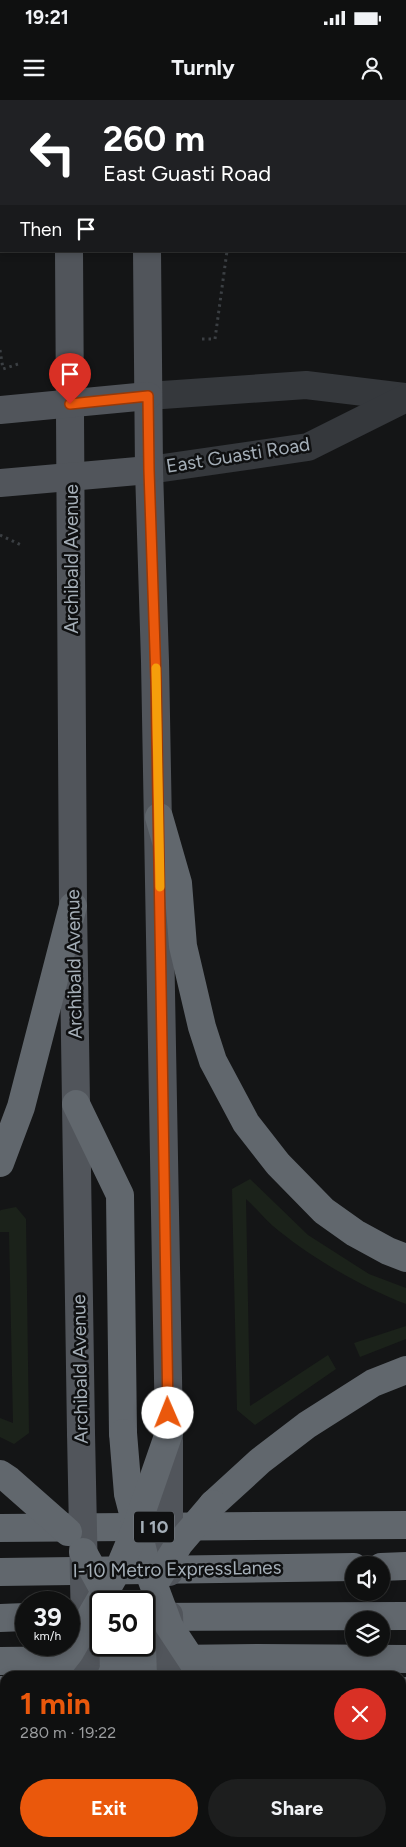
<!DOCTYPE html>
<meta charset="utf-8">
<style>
body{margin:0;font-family:Figtree,sans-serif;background:#1d1e1e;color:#f1f3f6;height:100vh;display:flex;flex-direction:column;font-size:19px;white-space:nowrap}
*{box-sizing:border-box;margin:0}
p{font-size:16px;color:#9b9d9f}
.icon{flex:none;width:28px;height:28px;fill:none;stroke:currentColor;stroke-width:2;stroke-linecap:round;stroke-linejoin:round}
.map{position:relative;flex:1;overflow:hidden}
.details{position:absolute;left:0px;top:1571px;width:406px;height:176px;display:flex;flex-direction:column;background:#0f1010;border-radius:15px 15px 0 0;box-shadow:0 2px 8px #0003,0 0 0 1px #2f3030}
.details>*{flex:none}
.top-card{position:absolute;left:0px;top:0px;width:406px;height:152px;box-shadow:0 2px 8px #0003,0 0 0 1px #2f3030;background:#202124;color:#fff;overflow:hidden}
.tools{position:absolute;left:345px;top:1456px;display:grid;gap:10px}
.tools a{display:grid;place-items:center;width:45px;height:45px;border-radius:50%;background:#0f1010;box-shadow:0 2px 8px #0003,0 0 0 1px #2f3030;font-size:25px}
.speed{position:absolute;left:15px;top:1491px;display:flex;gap:10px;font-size:25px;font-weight:700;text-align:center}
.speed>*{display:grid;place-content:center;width:65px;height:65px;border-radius:50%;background:#0f1010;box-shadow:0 2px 8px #0003,0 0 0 1px #2f3030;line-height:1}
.speed small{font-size:12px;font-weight:400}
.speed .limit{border:2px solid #111;border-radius:8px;background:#fff;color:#111}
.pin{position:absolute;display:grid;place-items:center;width:42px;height:42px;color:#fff;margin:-51px -21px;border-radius:50% 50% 50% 0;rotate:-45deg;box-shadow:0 0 5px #0007}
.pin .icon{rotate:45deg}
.me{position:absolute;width:55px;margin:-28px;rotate:359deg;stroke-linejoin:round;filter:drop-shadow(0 0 4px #0008)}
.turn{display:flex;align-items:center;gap:18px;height:105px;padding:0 20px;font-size:22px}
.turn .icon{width:65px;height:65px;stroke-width:2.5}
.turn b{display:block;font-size:35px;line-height:42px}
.then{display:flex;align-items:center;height:48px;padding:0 20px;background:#0003;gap:10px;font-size:19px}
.round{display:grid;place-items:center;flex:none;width:52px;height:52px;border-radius:26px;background:#1d1e1e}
.head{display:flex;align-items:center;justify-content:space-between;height:85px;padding:0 20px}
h1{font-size:30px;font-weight:700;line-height:38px;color:#ea580c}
.button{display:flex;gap:10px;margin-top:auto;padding:10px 20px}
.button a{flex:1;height:58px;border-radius:30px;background:#ea580c;color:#fff;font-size:20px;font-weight:700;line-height:58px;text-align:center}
.button a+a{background:#1d1e1e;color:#f1f3f6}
.status{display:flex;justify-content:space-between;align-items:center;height:35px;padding:0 25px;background:#0f1010;direction:ltr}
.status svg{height:14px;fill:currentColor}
header{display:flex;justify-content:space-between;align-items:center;height:65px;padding:0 20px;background:#0f1010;font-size:22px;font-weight:700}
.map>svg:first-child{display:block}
.green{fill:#1b221a}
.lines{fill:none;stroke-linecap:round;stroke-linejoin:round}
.path{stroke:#3b3f43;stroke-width:3;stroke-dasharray:2.5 4;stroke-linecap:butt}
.minor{stroke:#35383c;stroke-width:28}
.major{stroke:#51555b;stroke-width:28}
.highway{stroke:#61676d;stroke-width:28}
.major-bridge{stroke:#51555b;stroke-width:28}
.highway-bridge{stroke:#61676d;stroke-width:28}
.route-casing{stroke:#983908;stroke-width:12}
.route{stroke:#ea580c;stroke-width:9}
.slow{stroke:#f59e0b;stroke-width:9}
.labels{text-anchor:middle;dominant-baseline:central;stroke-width:5;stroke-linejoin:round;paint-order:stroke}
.shield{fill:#0f1011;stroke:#787f86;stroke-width:1}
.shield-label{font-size:18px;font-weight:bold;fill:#a5afb8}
.street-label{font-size:19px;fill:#a5afb8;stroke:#0f1011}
</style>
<div class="status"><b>19:21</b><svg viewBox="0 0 49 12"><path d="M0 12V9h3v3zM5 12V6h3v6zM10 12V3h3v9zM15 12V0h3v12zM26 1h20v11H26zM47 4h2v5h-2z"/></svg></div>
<header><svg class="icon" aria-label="menu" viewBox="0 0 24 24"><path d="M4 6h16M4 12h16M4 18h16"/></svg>Turnly<svg class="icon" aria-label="person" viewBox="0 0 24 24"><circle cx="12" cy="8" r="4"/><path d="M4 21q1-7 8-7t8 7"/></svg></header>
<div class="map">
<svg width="406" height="1747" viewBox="0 0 406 1747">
<rect width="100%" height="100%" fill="#141516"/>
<g class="green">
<path d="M250,1079L308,1135L369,1174L406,1188V1204C364,1188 315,1160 279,1131C267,1122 257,1109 246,1099L250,1306L328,1255L336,1269L255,1325L237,1310L232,1089Z"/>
<path d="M16,1107L26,1119L29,1333L14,1344L0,1337V1318L13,1323L9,1132H0V1111L1,1110Z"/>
<path d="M406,1226V1239L360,1257L354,1243Z"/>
<path d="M5,1665V1686L0,1690V1669Z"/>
<path d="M306,1743H334L342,1747H313Z"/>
</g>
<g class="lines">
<g class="path">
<path d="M248,1V0"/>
<path d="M202,239H215L227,151"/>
<path d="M0,250L3,269L18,264"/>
<path d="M0,435L21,445"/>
</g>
<g class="minor">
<path d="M148,296L306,285L406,297"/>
<path d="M149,370L308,347L406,298"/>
</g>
<g class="major">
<path d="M67,0V1"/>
<path d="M146,0V1"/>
<path d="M69,151L73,806L81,1333"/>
<path d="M147,151L149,370L155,561L169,1333"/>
<path d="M0,310L148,296"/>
<path d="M0,383L149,370"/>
<path d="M89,1742L90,1747"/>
<path d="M173,1742V1747"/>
</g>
<g class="highway">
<path d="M159,717L178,783L183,846L202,927L213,961L246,1023L278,1064L324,1111L355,1133L388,1151L406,1158"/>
<path d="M76,1004L120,1095L123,1333"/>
<path d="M0,1063L21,1007L73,806"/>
<path d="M213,1404L260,1361L307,1325L373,1283L406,1270"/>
<path d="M0,1428L406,1425"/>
<path d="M381,1467L406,1466"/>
<path d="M0,1472L354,1467"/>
<path d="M144,1517L406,1516"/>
<path d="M0,1518L26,1517"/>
<path d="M0,1561L259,1558L406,1559"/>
<path d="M0,1590H5"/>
<path d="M401,1591H406"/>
<path d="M0,1629L5,1624"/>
<path d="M401,1740L406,1742"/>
<path d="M144,1742V1747"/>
</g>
<g class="major-bridge">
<path d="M81,1333L86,1576"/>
<path d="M169,1340V1472"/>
<path d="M169,1515L171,1576"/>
</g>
<g class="highway-bridge">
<path d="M123,1333L128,1394L147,1467L169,1526L202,1576"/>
<path d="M0,1374L9,1380L68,1432"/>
<path d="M83,1452L105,1492"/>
<path d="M154,1484L179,1444L213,1404"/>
<path d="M51,1576L70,1552L121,1464L136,1428L169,1333"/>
<path d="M111,1576L126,1545"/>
</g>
</g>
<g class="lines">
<defs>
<path id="route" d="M70,304L148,296L149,370L156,580L168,1313"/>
</defs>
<use href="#route" class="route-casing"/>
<use href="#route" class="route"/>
<path class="slow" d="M156,568L160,787"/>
</g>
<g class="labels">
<rect class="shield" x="134" y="1411.5" width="40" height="31" rx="4"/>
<g class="shield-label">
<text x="154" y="1427">I 10</text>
</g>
<g class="street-label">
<text transform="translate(238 355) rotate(-9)">East Guasti Road</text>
<text transform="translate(71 459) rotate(-90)">Archibald Avenue</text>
<text transform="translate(74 864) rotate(-91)">Archibald Avenue</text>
<text transform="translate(80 1269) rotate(-91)">Archibald Avenue</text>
<text transform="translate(177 1469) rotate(-1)">I-10 Metro ExpressLanes</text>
</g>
</g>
</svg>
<div class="tools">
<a><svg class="icon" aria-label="sound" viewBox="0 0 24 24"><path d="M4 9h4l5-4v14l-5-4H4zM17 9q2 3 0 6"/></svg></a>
<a><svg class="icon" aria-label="layers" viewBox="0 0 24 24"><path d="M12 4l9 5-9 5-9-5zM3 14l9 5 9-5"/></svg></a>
</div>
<div class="speed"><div>39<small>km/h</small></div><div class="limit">50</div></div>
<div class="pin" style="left:70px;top:304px;background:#d93025"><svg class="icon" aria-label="arrive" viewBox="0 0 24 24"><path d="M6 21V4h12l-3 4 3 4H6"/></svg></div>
<svg class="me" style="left:168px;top:1313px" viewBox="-20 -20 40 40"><circle r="19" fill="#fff"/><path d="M0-13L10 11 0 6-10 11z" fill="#ea580c"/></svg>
<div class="top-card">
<div class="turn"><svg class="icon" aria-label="left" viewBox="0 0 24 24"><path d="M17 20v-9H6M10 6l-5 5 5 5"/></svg><div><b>260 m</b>East Guasti Road</div></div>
<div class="then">Then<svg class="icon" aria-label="arrive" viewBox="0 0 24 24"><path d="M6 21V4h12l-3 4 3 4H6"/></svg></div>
</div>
<section class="details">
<div class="head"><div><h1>1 min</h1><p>280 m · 19:22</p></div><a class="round" style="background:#d93025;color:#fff"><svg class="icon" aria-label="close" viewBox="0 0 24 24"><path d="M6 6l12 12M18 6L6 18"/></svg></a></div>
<div class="button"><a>Exit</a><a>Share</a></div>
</section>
</div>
